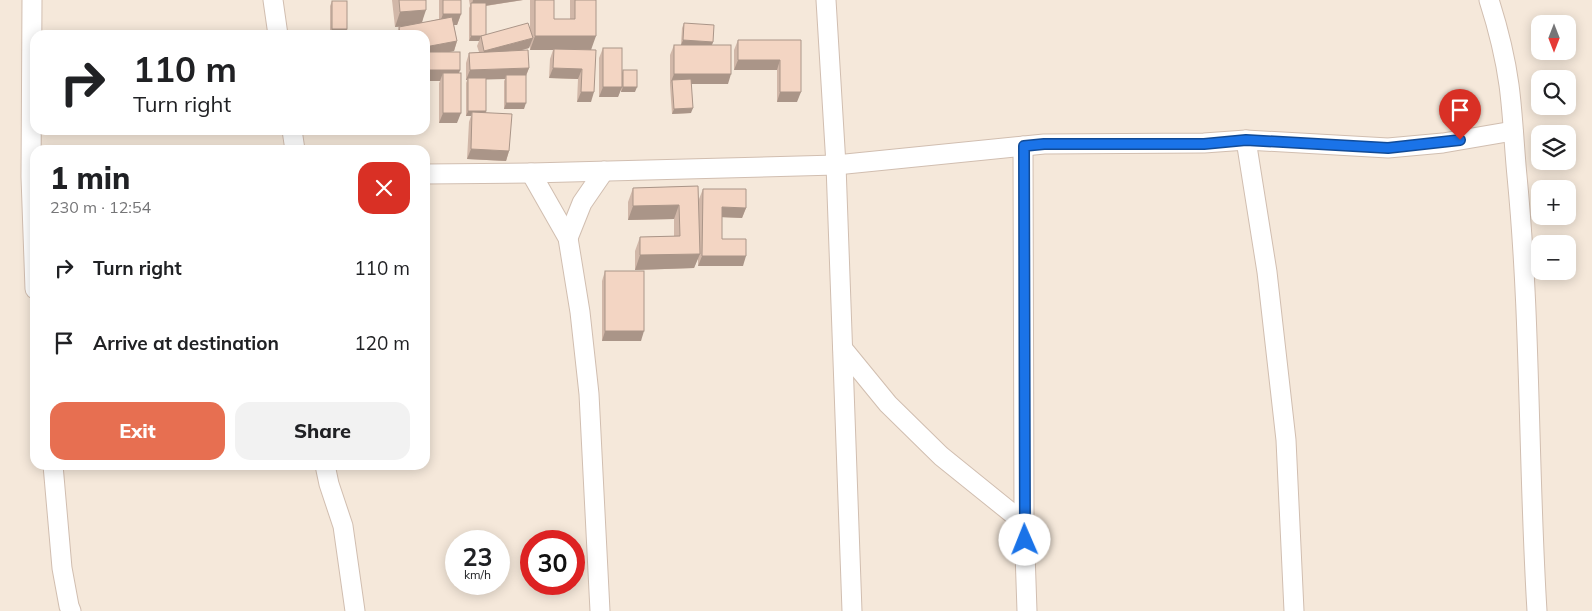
<!DOCTYPE html>
<meta charset="utf-8">
<style>
body{margin:0;font-family:Mulish,sans-serif;background:#f2f2f2;color:#202124;height:100vh;display:flex;flex-direction:column;font-size:19px;white-space:nowrap}
*{box-sizing:border-box;margin:0}
p{font-size:16px;color:#757577}
.icon{flex:none;width:28px;height:28px;fill:none;stroke:currentColor;stroke-width:2;stroke-linecap:round;stroke-linejoin:round}
.map{position:relative;flex:1;overflow:hidden}
.panel{position:absolute;left:30px;top:145px;width:400px;height:325px;display:flex;flex-direction:column;background:#fff;border-radius:15px;box-shadow:0 2px 12px #0003}
.panel>*{flex:none}
.guide{position:absolute;left:30px;top:30px;width:400px;height:105px;border-radius:15px;box-shadow:0 2px 12px #0003;background:#fff;color:#202124;overflow:hidden}
.needle{width:32px;rotate:180deg}
.fabs{position:absolute;left:1531px;top:15px;display:grid;gap:10px}
.fabs a{display:grid;place-items:center;width:45px;height:45px;border-radius:10px;background:#fff;box-shadow:0 2px 12px #0003;font-size:25px}
.speed{position:absolute;left:445px;top:530px;display:flex;gap:10px;font-size:25px;font-weight:700;text-align:center}
.speed>*{display:grid;place-content:center;width:65px;height:65px;border-radius:50%;background:#fff;box-shadow:0 2px 12px #0003;line-height:1}
.speed small{font-size:12px;font-weight:400}
.speed .limit{border:8px solid #d22;background:#fff;color:#111}
.pin{position:absolute;display:grid;place-items:center;width:42px;height:42px;color:#fff;margin:-51px -21px;border-radius:50% 50% 50% 0;rotate:-45deg;box-shadow:0 0 5px #0007}
.pin .icon{rotate:45deg}
.me{position:absolute;width:55px;margin:-28px;rotate:359deg;stroke-linejoin:round;filter:drop-shadow(0 0 4px #0008)}
.turn{display:flex;align-items:center;gap:18px;height:105px;padding:0 20px;font-size:22px}
.turn .icon{width:65px;height:65px;stroke-width:2.5}
.turn b{display:block;font-size:35px;line-height:42px}
.round{display:grid;place-items:center;flex:none;width:52px;height:52px;border-radius:15px;background:#f2f2f2}
.headline{display:flex;align-items:center;justify-content:space-between;height:85px;padding:0 20px}
h1{font-size:30px;font-weight:800;line-height:38px}
.cta{display:flex;gap:10px;margin-top:auto;padding:10px 20px}
.cta a{flex:1;height:58px;border-radius:15px;background:#e76f51;color:#fff;font-size:20px;font-weight:800;line-height:58px;text-align:center}
.cta a+a{background:#f2f2f2;color:#202124}
ul{padding:0;list-style:none}
li{display:flex;align-items:center;gap:15px;height:75px;padding:0 20px}
li div{flex:1}
li b{display:block;font-size:19px}
li em{font-style:normal}
.map>svg:first-child{display:block}
.residential{fill:#f5e8da;fill-rule:evenodd}
.lines{fill:none;stroke-linecap:round;stroke-linejoin:round}
.minor-casing{stroke:#d1beb0;stroke-width:21}
.minor{stroke:#fff;stroke-width:19}
.wall{fill:#d1b7a8}
.shaded-wall{fill:#aa9588}
.building{fill:#f3d5c3;stroke:#aa9588}
.route-casing{stroke:#114b97;stroke-width:12}
.route{stroke:#1a73e8;stroke-width:9}
</style>
<div class="map">
<svg width="1592" height="611" viewBox="0 0 1592 611">
<rect width="100%" height="100%" fill="#fdf6ec"/>
<path class="residential" d="M0,0H1592V611H0ZM1540,24H1568V51H1540ZM35,35H425V130H35ZM1540,79H1568V106H1540ZM1540,134H1568V161H1540ZM35,150H425V465H35ZM1540,189H1568V216H1540ZM1540,244H1568V271H1540ZM456,541H499V584H456ZM531,541H574V584H531Z"/>
<g class="lines">
<defs>
<g id="minor">
<path d="M32,0L31,177L35,289"/>
<path d="M273,0L278,35"/>
<path d="M826,0L836,165L852,611"/>
<path d="M1489,0C1498,28 1505,56 1509,85C1513,115 1514,145 1517,176C1531,320 1528,466 1537,611"/>
<path d="M292,130L295,150"/>
<path d="M1246,140L1267,272L1286,440L1294,611"/>
<path d="M1023,146L1024,523L1027,611"/>
<path d="M531,173L568,238L580,312L589,394L600,611"/>
<path d="M425,174L531,173L836,165L1044,144L1204,143L1246,140L1388,148L1443,143L1513,131"/>
<path d="M568,238L582,203L604,171"/>
<path d="M843,349L888,404L941,456L1024,523"/>
<path d="M53,465L62,568L69,606L71,611"/>
<path d="M325,465L329,484L343,526L355,611"/>
</g>
</defs>
<use href="#minor" class="minor-casing"/>
<use href="#minor" class="minor"/>
</g>
<g class="wall">
<path d="M392,0H426L422,23L439,19V0H461V14L457,25H454L457,41L454,51L449,52L460,70L459,73L457,123H439V83L440,81H425V35H396L399,27L406,26L395,27Z"/>
<path d="M469,0H523L486,6V35L530,29V0H554V19H570V0H596L591,50V102H577L578,79L549,78L550,59L553,50H530V45L529,48L519,51L529,68L526,76L524,109H504V81L505,79H486V113L509,151L506,161L467,159L469,122L471,116H466V83L467,80H466V63L469,53L479,52L477,46L479,41H469V8L470,6Z"/>
<path d="M332,1L346,33L394,35H330V6Z"/>
<path d="M684,23L713,42L712,45L728,84H691V113L672,114L670,85V55L674,45H681L682,28Z"/>
<path d="M738,40H801L797,102H777V70H734V50Z"/>
<path d="M603,48L622,73L623,70L635,92H621V89L618,97H599V58Z"/>
<path d="M698,186L699,222V199L703,189L746,208L742,218L722,217V239L743,266H698V258L694,268L635,270V251L640,237L674,236V219L628,220V202L633,188Z"/>
<path d="M605,271L641,341H602V281Z"/>
</g>
<g class="shaded-wall">
<path d="M473,0H523L471,8Z"/>
<path d="M426,10L421,25L395,27L400,12Z"/>
<path d="M443,14H461L457,25H439Z"/>
<path d="M332,29H347L346,35L333,33L332,35H330Z"/>
<path d="M471,36H486H481L479,41H469Z"/>
<path d="M535,36H596L591,50L554,49L553,50H530Z"/>
<path d="M533,38L529,48L481,61L484,51Z"/>
<path d="M683,40L713,42L711,47L681,45Z"/>
<path d="M457,41L454,51L425,57V47Z"/>
<path d="M738,60H780L777,70H734Z"/>
<path d="M529,68L525,78L506,75L505,79L468,80V78L467,80H466L470,70Z"/>
<path d="M553,68L582,69L578,79L549,78Z"/>
<path d="M425,70H460L456,81L443,73L440,81H425Z"/>
<path d="M674,74H731L728,84H672V80L670,84Z"/>
<path d="M603,87H622L618,97H599Z"/>
<path d="M623,87H637L635,92H621Z"/>
<path d="M581,92H594L591,102H577Z"/>
<path d="M780,92H801L797,102H777Z"/>
<path d="M506,103H526L524,109H504Z"/>
<path d="M693,108L691,113L672,114L674,109Z"/>
<path d="M468,111H486L484,116L472,112L471,116H466Z"/>
<path d="M443,113H461L457,123H439Z"/>
<path d="M471,149L509,151L506,161L467,159Z"/>
<path d="M679,205L674,219L628,220L633,206Z"/>
<path d="M722,207L746,208L742,218L718,217Z"/>
<path d="M700,254L694,268L635,270L640,255Z"/>
<path d="M702,256H746L743,266H698Z"/>
<path d="M605,331H644L641,341H602Z"/>
</g>
<g class="building">
<path d="M399,0H426V10L400,12Z"/>
<rect x="443" y="0" width="18" height="14"/>
<path d="M535,0H554V19H575V0H596V36H535Z"/>
<rect x="332" y="1" width="15" height="28"/>
<path d="M471,3H486V35L482,36H471Z"/>
<path d="M452,17L457,41L425,47V35H400L399,27Z"/>
<path d="M528,23L533,38L484,51L481,36Z"/>
<path d="M684,23L714,25L713,42L683,40Z"/>
<rect x="333" y="33" width="61" height="2"/>
<path d="M738,40H801V92H780V60H738Z"/>
<rect x="674" y="45" width="57" height="29"/>
<rect x="603" y="48" width="19" height="39"/>
<path d="M554,49L596,50L594,92H581L582,69L553,68Z"/>
<path d="M528,50L529,68L470,70L469,53Z"/>
<rect x="425" y="52" width="35" height="18"/>
<rect x="623" y="70" width="14" height="17"/>
<rect x="443" y="73" width="18" height="40"/>
<rect x="506" y="75" width="20" height="28"/>
<rect x="468" y="78" width="18" height="33"/>
<path d="M691,79L693,108L674,109L672,80Z"/>
<path d="M472,112L512,114L509,151L471,149Z"/>
<path d="M698,186L700,254L640,255V237L680,236L679,205L633,206V188Z"/>
<path d="M703,189H746V208L722,207V239H746V256H702Z"/>
<rect x="605" y="271" width="39" height="60"/>
</g>
<g class="lines">
<defs>
<path id="route" d="M1025,540L1024,146L1044,144H1204L1246,140L1388,148L1460,140"/>
</defs>
<use href="#route" class="route-casing"/>
<use href="#route" class="route"/>
</g>
</svg>
<div class="fabs">
<a><svg class="needle" viewBox="-14 -14 28 28"><path d="M0-13l5 13h-10z" fill="#e53935"/><path d="M0 13l5-13h-10z" fill="#757577"/></svg></a>
<a><svg class="icon" aria-label="search" viewBox="0 0 24 24"><circle cx="10" cy="10" r="6"/><path d="M15 15l6 6"/></svg></a>
<a><svg class="icon" aria-label="layers" viewBox="0 0 24 24"><path d="M12 4l9 5-9 5-9-5zM3 14l9 5 9-5"/></svg></a>
<a>+</a>
<a>−</a>
</div>
<div class="speed"><div>23<small>km/h</small></div><div class="limit">30</div></div>
<div class="pin" style="left:1460px;top:140px;background:#d93025"><svg class="icon" aria-label="arrive" viewBox="0 0 24 24"><path d="M6 21V4h12l-3 4 3 4H6"/></svg></div>
<svg class="me" style="left:1025px;top:540px" viewBox="-20 -20 40 40"><circle r="19" fill="#fff"/><path d="M0-13L10 11 0 6-10 11z" fill="#1a73e8"/></svg>
<div class="guide">
<div class="turn"><svg class="icon" aria-label="right" viewBox="0 0 24 24"><path d="M7 20v-9h11M14 6l5 5-5 5"/></svg><div><b>110 m</b>Turn right</div></div>
</div>
<section class="panel">
<div class="headline"><div><h1>1 min</h1><p>230 m · 12:54</p></div><a class="round" style="background:#d93025;color:#fff"><svg class="icon" aria-label="close" viewBox="0 0 24 24"><path d="M6 6l12 12M18 6L6 18"/></svg></a></div>
<ul>
<li><svg class="icon" aria-label="right" viewBox="0 0 24 24"><path d="M7 20v-9h11M14 6l5 5-5 5"/></svg><div><b>Turn right</b></div><em>110 m</em></li>
<li><svg class="icon" aria-label="arrive" viewBox="0 0 24 24"><path d="M6 21V4h12l-3 4 3 4H6"/></svg><div><b>Arrive at destination</b></div><em>120 m</em></li>
</ul>
<div class="cta"><a>Exit</a><a>Share</a></div>
</section>
</div>
